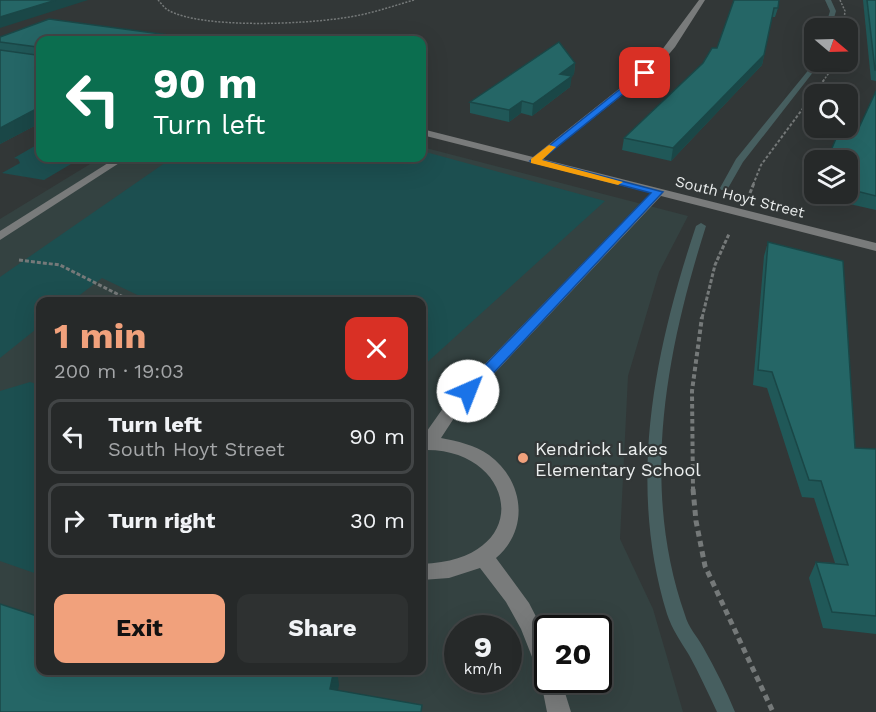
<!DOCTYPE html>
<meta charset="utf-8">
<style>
body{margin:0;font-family:"Work Sans",sans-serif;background:#2e3131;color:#f1f3f6;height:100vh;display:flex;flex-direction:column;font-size:22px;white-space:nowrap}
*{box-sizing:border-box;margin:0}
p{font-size:20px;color:#a4a6a8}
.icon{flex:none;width:33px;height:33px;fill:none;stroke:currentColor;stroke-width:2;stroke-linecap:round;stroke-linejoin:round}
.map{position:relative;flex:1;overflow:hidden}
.details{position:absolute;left:36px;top:297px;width:390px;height:378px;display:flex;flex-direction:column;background:#262929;border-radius:12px;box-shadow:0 6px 24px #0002,0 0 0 2px #424546}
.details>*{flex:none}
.banner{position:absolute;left:36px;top:36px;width:390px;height:126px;border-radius:12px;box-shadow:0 6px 24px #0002,0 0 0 2px #424546;background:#0b6e4f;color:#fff;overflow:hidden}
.needle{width:39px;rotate:109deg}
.fabs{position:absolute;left:804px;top:18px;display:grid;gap:12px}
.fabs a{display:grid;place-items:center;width:54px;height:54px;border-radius:12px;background:#262929;box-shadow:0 6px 24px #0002,0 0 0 2px #424546;font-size:30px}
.speed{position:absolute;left:444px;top:615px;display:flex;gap:12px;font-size:30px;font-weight:700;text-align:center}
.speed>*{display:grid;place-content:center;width:78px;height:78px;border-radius:50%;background:#262929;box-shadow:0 6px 24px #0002,0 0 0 2px #424546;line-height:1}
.speed small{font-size:15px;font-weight:400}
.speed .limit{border:3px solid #111;border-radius:9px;background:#fff;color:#111}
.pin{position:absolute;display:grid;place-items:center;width:51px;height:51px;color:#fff;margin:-26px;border-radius:12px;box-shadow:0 3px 9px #0006}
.me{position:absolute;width:66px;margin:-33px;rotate:44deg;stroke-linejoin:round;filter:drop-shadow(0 0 4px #0008)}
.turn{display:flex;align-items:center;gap:21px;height:126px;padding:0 18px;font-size:27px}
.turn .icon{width:78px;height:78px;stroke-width:2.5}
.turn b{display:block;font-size:42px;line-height:51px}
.round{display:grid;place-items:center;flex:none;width:63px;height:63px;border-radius:12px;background:#2e3131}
.headline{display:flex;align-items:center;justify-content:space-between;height:102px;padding:0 18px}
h1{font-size:36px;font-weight:700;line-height:45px;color:#f1a17c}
.action{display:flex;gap:12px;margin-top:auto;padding:12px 18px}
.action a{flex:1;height:69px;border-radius:12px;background:#f1a17c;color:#111;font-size:24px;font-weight:700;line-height:69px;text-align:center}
.action a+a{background:#2e3131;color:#f1f3f6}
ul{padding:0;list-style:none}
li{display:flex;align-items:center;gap:18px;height:75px;margin:0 12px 9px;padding:0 6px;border:3px solid #424546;border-radius:12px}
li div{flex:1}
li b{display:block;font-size:22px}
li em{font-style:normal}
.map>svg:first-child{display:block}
.built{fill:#344241;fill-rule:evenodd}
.green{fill:#1c4f50}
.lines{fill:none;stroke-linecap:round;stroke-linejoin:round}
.stream{fill:#475f60;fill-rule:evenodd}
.path-far4{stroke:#757979;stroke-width:1.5;stroke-dasharray:2 1.5;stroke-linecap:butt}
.path-far3{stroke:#757979;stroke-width:2;stroke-dasharray:3 2;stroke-linecap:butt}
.path-far2{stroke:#757979;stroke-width:3;stroke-dasharray:4 2;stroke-linecap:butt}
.path-far1{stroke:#757979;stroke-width:4;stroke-dasharray:4.5 3;stroke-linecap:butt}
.path{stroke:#757979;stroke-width:5;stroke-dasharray:6 4.5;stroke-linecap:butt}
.minor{fill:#797b7b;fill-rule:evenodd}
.wall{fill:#205858}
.shaded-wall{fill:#1a4747}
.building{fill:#256666;stroke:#1a4747;stroke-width:1.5}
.route{fill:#1a73e8;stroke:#114b97;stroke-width:1.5}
.slow{fill:#f59e0b}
.poi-dot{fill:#f1a17c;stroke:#323737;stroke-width:2}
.labels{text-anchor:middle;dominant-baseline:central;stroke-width:4.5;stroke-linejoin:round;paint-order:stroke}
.far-street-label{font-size:15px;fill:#ebeeee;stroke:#323737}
.poi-label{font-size:18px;fill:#ebeeee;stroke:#323737;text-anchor:start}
</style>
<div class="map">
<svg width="876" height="712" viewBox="0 0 876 712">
<rect width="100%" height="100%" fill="#323737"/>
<path class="built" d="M422,147L688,216L659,272L628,376L620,539L653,609L683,712H0V219L100,158H422ZM40,302H422V670H40ZM458,628H508V680H458ZM548,628H598V680H548Z"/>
<g class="green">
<path d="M40,143V158H81L44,180L2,173L20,163L18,159L14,158Z"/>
<path d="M422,151L605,201L422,367V302L150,301L102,278L72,301L40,302V326L0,358V277L172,158H422Z"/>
<path d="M30,382L40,385V575L0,561V391Z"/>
</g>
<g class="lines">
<g class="stream">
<path d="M825,0H831L836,11L831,28H825L830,11Z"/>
<path d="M815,62H821L743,162L727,190H721L720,188L736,159Z"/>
<path d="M701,223L706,226C666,352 640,487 685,615C688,627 697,636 703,647C715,668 726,690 735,712H717C708,693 699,673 689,655C681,642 672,629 667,614C627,484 654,352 696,226Z"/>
</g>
<g class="path-far4">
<path d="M158,0C161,3 164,8 168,10C200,29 305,24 342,18C367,15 390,7 414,0"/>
<path d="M840,0L845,11L843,28"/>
<path d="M823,81L837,62"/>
</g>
<path class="path-far3" d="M753,185L761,165L824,80"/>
<g class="path-far2">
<path d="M750,193L754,183"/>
<path d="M19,260L60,265L133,302"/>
<path d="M702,318L715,265L729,234"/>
</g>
<path class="path-far1" d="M693,491L692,391L702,317"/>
<path class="path" d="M693,489L696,521L705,566L773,712"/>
<g class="minor">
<path d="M699,0H705L675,47L659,66L542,159L876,243V251L661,196L458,412L441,438C457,441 475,445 489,455C524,481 530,529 496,558L529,603L547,638L548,680H561L571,712H547L540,677L521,629L506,602L480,568L449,578L422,580V564C539,560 516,446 422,450V438L446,404L651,193L422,135V129L533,157L653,62Z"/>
<path d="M116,158H127L0,240V231Z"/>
</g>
</g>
<g class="wall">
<path d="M734,0L778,8L775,17H772L762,65L671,161L622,150L624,138L703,63L717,48Z"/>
<path d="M863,0H876V81L871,80Z"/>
<path d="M0,37L206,40H40V123L0,144Z"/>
<path d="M575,63L574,74L571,76L570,87L532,116L521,113L509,122L470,113V102Z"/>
<path d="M876,91V210L814,196L815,194H848V160Z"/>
<path d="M768,242L855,448L876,449V634L823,628L809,578L816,562L835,563L814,498L802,497L767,388L753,385L764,256Z"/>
</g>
<g class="shaded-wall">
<path d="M56,0H88L0,28V17Z"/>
<path d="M764,55L762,65L671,161L673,148Z"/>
<path d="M575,63L574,74L559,85L560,74Z"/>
<path d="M572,76L570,87L532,116L533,104Z"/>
<path d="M522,101L521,113L509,122V110Z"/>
<path d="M40,107V123L0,144V128Z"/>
<path d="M334,670H337L339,685L334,711L330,689Z"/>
</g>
<g class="building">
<path d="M0,0H56L0,17Z"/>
<path d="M734,0H779L778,8H774L764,55L673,148L624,138L703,63L712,48H717Z"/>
<path d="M867,0H876V70H875Z"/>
<path d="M49,19L206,40H40V107L0,128V50L36,55L39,53L37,47L0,42V37Z"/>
<path d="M559,42L575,63L560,74L572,76L533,104L522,101L509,110L470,102Z"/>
<path d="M876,91V196L848,189V160H827L840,129L857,132Z"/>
<path d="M768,242L843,261L855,448L876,449V616L832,612L816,562L848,565L821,481L809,480L772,372L758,370Z"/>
<path d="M0,604L40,617V670H334L330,689L422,705L421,712H0Z"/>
</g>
<path class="route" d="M643,71L649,73L541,160L663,192L473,395H463L461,391L463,388L651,193L530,161Z"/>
<path class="slow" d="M549,145L556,147L542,160L623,182L618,185L531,163V159Z"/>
<circle class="poi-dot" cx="523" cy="458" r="6"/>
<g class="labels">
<g class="far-street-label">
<text transform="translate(740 197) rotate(14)">South Hoyt Street</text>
</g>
<g class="poi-label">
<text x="535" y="448">Kendrick Lakes<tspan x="535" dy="21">Elementary School</tspan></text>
</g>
</g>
</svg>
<div class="fabs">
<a><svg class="needle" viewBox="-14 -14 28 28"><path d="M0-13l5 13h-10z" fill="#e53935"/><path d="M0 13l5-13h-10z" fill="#a4a6a8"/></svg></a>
<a><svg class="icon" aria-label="search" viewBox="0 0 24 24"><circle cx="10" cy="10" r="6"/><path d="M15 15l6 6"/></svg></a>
<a><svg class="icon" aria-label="layers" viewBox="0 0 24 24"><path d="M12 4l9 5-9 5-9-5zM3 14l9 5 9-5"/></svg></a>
</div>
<div class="speed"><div>9<small>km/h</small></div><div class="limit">20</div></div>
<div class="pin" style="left:645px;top:73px;background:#d93025"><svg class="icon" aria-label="arrive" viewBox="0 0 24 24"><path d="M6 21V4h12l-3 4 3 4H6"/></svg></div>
<svg class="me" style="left:468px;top:391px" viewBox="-20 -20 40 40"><circle r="19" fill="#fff"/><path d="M0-13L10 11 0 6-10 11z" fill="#1a73e8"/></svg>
<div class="banner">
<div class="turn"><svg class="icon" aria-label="left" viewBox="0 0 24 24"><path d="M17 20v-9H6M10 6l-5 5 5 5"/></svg><div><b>90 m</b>Turn left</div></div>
</div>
<section class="details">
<div class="headline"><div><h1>1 min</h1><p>200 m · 19:03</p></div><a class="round" style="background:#d93025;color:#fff"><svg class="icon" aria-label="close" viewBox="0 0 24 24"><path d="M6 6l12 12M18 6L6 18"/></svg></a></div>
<ul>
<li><svg class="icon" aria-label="left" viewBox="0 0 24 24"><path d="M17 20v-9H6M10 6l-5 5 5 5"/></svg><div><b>Turn left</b><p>South Hoyt Street</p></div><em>90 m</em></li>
<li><svg class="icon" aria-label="right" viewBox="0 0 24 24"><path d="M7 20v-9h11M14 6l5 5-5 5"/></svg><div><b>Turn right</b></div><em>30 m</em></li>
</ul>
<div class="action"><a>Exit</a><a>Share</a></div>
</section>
</div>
